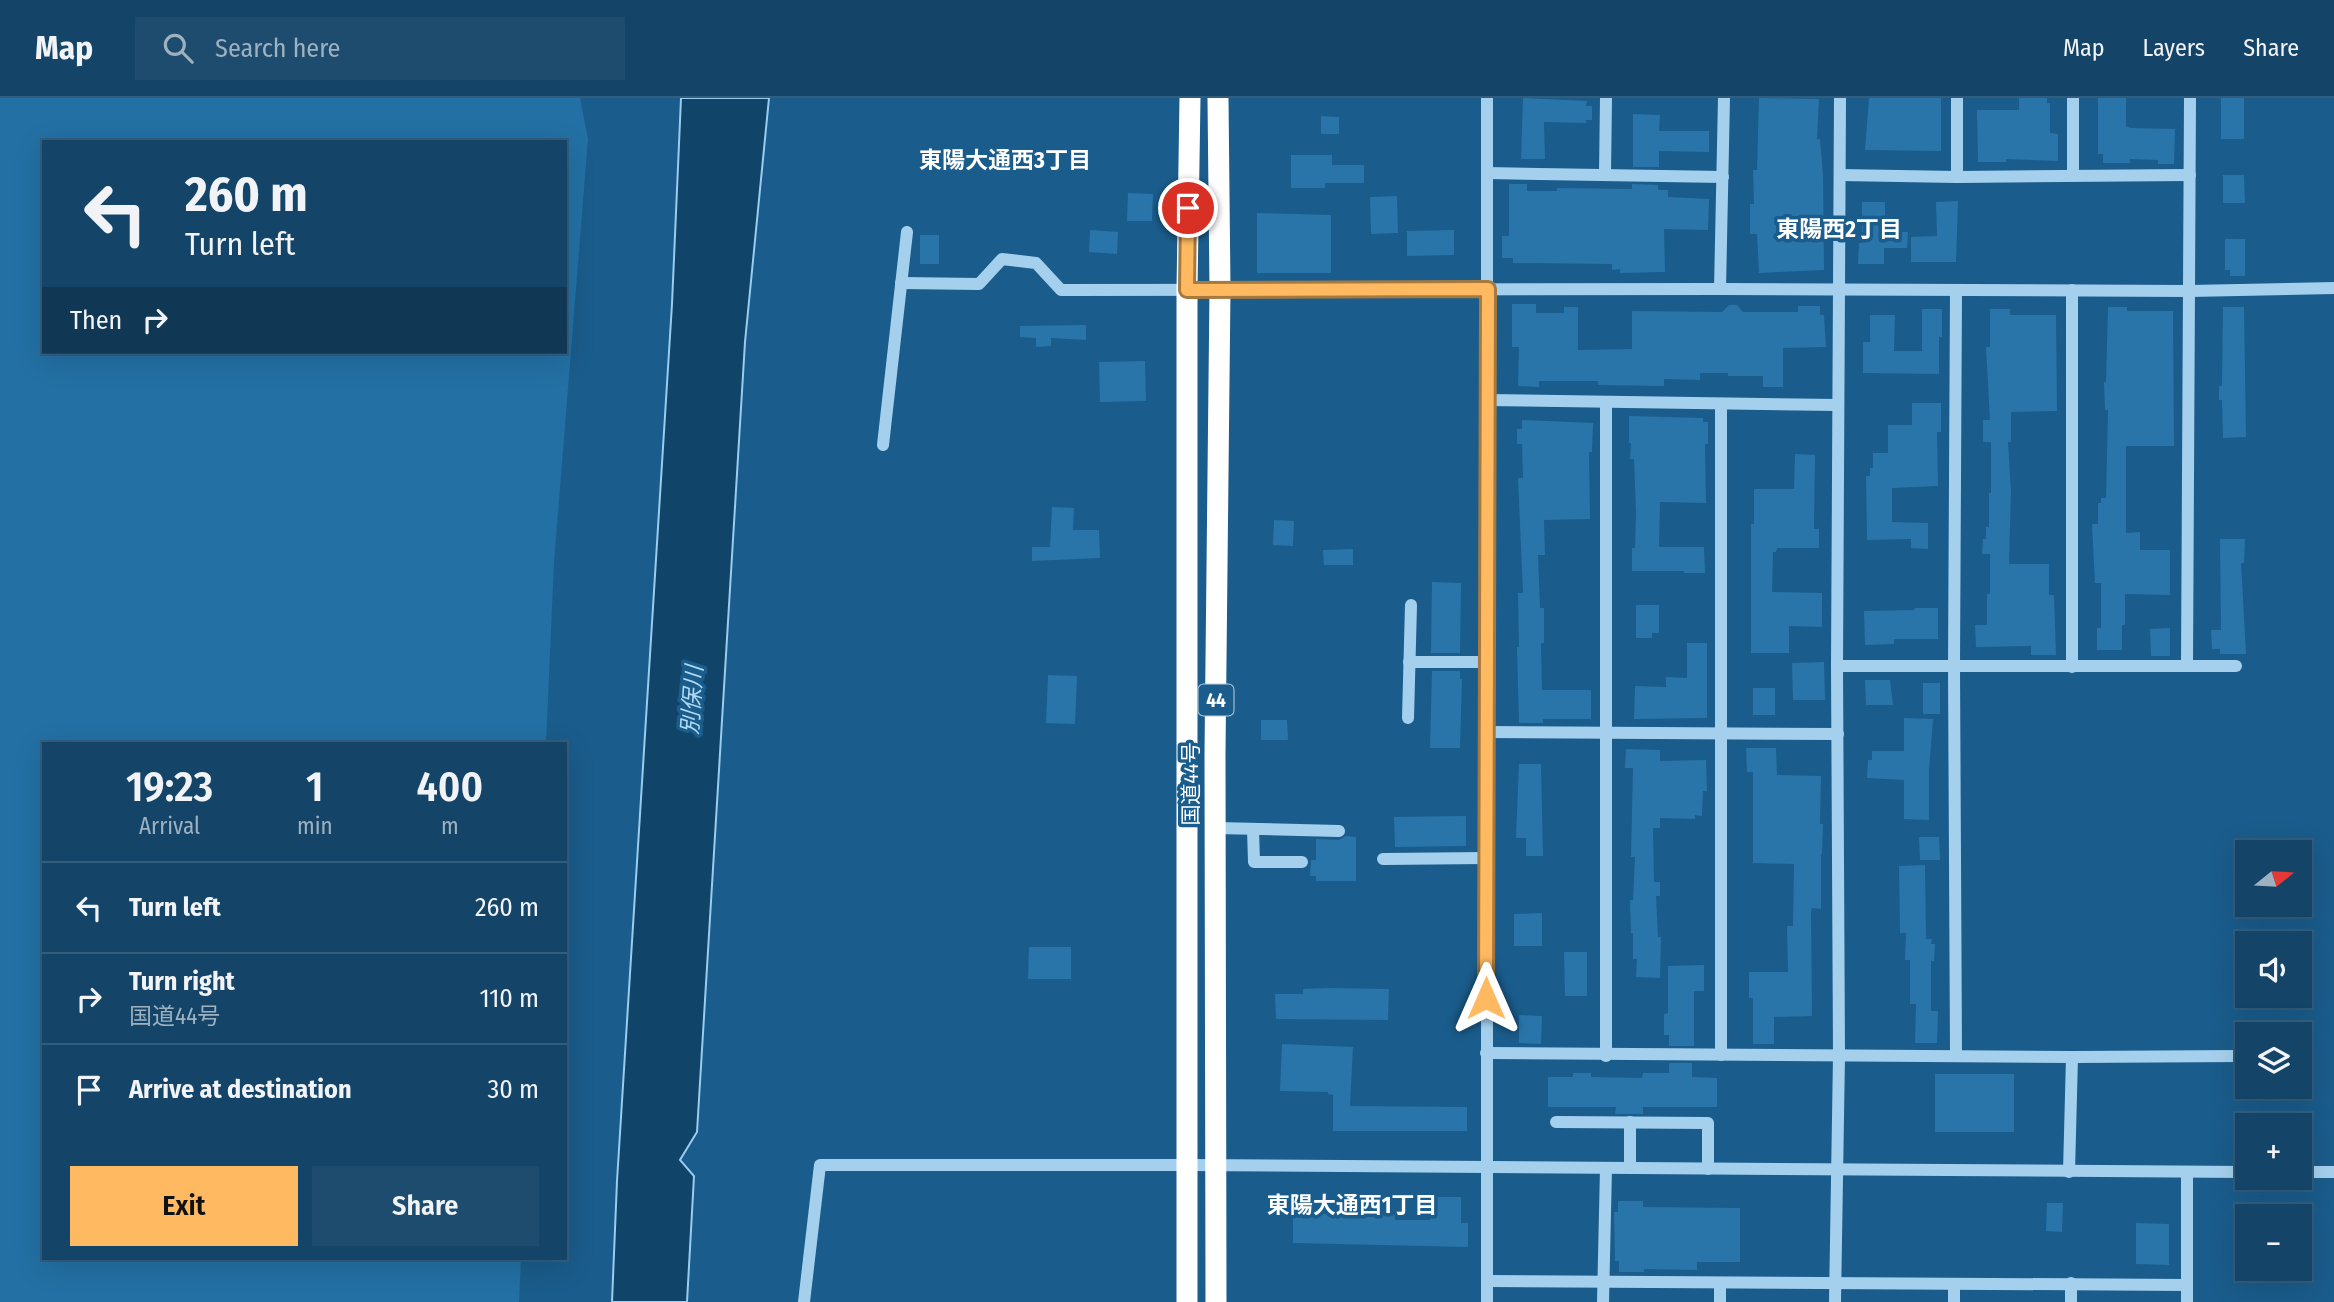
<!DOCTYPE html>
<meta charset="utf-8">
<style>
body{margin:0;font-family:"Fira Sans Condensed","Noto Sans JP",sans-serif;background:#1d4c6e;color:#f1f3f6;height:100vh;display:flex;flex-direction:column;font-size:26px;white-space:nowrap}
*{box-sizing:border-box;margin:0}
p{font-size:23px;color:#9db1c0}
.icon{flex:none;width:38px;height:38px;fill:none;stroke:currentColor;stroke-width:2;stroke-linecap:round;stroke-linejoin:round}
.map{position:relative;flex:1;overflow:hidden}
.side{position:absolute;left:42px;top:644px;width:525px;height:518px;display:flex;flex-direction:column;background:#144568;border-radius:0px;box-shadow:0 7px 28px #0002,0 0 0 2px #335d7c}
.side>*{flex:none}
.banner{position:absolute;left:42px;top:42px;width:525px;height:214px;border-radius:0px;box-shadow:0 7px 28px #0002,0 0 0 2px #335d7c;background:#144568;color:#f1f3f6;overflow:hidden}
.needle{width:46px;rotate:72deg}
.buttons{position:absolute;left:2235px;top:742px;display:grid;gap:14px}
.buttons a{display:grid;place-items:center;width:77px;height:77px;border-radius:0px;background:#144568;box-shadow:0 7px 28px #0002,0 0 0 2px #335d7c;font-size:35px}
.pin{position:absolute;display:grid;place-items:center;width:60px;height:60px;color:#fff;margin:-30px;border:4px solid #fff;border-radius:50%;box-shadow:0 2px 7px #0007}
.me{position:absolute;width:77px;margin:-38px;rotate:0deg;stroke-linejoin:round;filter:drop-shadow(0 0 5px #0008)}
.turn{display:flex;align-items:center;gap:24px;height:147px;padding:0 28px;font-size:32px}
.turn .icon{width:91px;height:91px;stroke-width:2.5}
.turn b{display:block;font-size:49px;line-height:60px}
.then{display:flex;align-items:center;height:66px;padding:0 28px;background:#0003;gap:14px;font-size:26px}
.eta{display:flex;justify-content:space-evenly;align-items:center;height:119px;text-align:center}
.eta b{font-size:42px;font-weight:600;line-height:49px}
.cta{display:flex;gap:14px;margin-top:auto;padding:14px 28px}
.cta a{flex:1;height:80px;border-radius:0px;background:#ffba61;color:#111;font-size:28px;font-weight:600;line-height:80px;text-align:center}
.cta a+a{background:#1d4c6e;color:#f1f3f6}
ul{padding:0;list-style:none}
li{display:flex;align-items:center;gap:21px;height:91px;padding:0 28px;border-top:2px solid #335d7c}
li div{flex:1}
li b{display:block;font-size:26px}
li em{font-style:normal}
header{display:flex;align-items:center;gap:42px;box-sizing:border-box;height:98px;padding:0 35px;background:#144568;border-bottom:2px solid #335d7c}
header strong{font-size:33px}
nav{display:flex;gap:38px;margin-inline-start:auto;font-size:24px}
.search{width:490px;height:63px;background:#1d4c6e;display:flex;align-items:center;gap:18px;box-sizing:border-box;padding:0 24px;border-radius:0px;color:#9db1c0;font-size:26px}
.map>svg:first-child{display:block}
.green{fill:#2370a4;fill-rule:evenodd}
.water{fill:#114469;stroke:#98cdef;stroke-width:2}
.building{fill:#2975a9}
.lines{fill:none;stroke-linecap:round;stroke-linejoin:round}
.minor{stroke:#a5d0ed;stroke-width:12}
.highway{stroke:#fff;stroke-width:21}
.route-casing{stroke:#a6793f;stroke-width:18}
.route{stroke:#ffba61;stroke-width:12}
.labels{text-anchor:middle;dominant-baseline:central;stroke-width:7;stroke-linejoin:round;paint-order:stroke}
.shield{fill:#1a5c8b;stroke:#bacedc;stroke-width:2}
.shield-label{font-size:19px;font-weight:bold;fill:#fff}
.street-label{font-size:21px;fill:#fff;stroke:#1a5c8b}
.neighbourhood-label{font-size:23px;font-weight:bold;fill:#fff;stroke:#1a5c8b}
.water-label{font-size:23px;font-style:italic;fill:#b1daf4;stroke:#1a5c8b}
</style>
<header>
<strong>Map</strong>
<div class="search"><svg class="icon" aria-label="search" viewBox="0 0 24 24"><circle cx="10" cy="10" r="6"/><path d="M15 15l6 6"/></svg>Search here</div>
<nav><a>Map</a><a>Layers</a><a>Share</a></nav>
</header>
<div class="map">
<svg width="2334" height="1204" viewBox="0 0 2334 1204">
<rect width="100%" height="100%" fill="#1a5c8b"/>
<path class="green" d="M0,0H580L588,41L554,465L546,646H44V1160H521L519,1204H0ZM44,44H565V254H44Z"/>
<path class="water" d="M681,0H769L745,244L697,1034L680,1062L694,1078L687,1204H612L617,1083L672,206Z"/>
<g class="building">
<path d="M1523,0L1587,3L1586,8H1592V22H1586V25L1544,24L1545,61H1521Z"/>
<path d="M1759,0L1819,1L1817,41H1820L1823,77L1824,172L1759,175L1757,136H1750V106H1754L1753,72H1757Z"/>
<path d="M1869,0H1941V53L1865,52Z"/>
<path d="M2019,0H2047V5H2050V35L2058,36V63L2006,61V64H1978L1977,12H2019Z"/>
<path d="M2098,0H2126V28L2130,30L2175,31L2174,66H2158V62L2130,61V65H2103V56H2098Z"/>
<rect x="2221" y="0" width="23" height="41"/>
<path d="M1633,16L1660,17L1659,33H1709V54L1659,53V69H1633Z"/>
<path d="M1321,18L1339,19V36H1321Z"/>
<path d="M1291,57H1332V67H1364V85H1325V90H1291Z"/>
<path d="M2223,77H2244L2245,105H2223Z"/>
<path d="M1509,86H1527V93H1557V90L1632,91V86L1658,87V92H1668V99L1709,101L1708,132L1664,131L1665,174L1620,175V171L1612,172V166L1513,165V160H1502V138H1509Z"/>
<path d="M1128,95L1153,96L1152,123H1127Z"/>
<path d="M1397,98L1398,135L1371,136L1370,99Z"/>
<path d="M1958,103L1956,164H1911V139L1937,138L1936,104Z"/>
<path d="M1862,104H1885V134H1908L1907,150H1884V166H1858L1859,145H1862Z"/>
<path d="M1257,115L1331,117V175H1257Z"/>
<path d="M1090,132L1118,134L1117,156L1089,154Z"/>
<path d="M1454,132V157L1407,158V133Z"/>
<rect x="920" y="137" width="19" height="29"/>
<path d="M2225,141H2245V178H2230V172H2225Z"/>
<path d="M1512,206H1536V215H1564V209H1578V252L1632,251V213L1722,214L1729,207H1737L1743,214H1798V208H1820V217H1824L1826,249L1783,250V289H1763V278H1728V275H1700V282L1664,281V288L1598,287V283H1539V289L1518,288L1519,249H1512Z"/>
<path d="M2108,209H2127V213H2173L2174,348H2126V435L2140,434V452H2170V497L2125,496V527H2122V552H2097V530H2101V485H2095L2092,426H2098V405H2101V400H2106L2108,312H2105L2104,284H2106Z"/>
<path d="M2223,209H2244L2246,339L2223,340L2222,302H2219V288H2222Z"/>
<path d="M1922,211H1942V239H1939V276L1863,275V244H1870V217H1895L1894,253H1922Z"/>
<path d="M1990,211H2010V217H2056L2057,313L2011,314V344H2008L2011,393L2009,466H2049V497H2054L2056,557H2031V548L1976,549L1975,527H1987V496H1990V456H1982L1983,441H1986V429H1989V395H1991V344H1983V322H1990L1986,249H1990Z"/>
<path d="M1086,227V242L1051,240V248L1036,249V240L1020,239V228Z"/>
<path d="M1145,263L1146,303L1100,304L1099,264Z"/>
<path d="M1912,305H1941V334H1937L1938,388L1892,390V424L1928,425V451L1911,450V441L1867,442L1866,378H1870V370H1873V355H1888V327H1912Z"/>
<path d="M1629,318L1703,320V324H1708V346H1705L1706,405L1660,404L1659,449H1704L1705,475H1684V473H1632V450H1635L1636,415L1634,361H1630L1631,345H1629Z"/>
<path d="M1522,322L1593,325L1592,354H1589L1590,421L1544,422L1545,457H1538L1540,510H1544V545H1541L1542,592H1591V621H1543V625H1519L1517,549H1519L1518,495H1523L1518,380H1523L1522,346H1517V331H1522Z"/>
<path d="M1795,356L1815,357L1814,431H1819V450H1777L1776,454H1773L1772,494L1822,495V529L1789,528V555H1751V426H1754V391H1794Z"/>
<path d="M1052,409L1074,410L1073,432H1099L1100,460L1032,463V449H1050Z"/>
<path d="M1274,422L1294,423L1293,448L1273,447Z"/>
<path d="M2220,441H2245L2244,465H2241L2246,556H2220V551H2212L2211,532H2221Z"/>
<path d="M1353,451V467H1324L1323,452Z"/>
<path d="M1432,484L1461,485L1460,555H1431Z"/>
<path d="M1636,507H1659V535H1652V540H1636Z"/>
<path d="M1915,510H1938V541H1894V546L1865,547L1864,513L1914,512Z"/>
<path d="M2170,530V558H2151L2150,531Z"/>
<path d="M1687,545H1707V620L1634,621L1635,588L1666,589V579L1687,580Z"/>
<path d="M1824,564L1825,602H1793L1792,565Z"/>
<path d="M1432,573H1460V581H1462L1460,650H1430Z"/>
<path d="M1048,577L1077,578L1075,626L1046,625Z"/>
<path d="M1865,582H1890L1893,607H1866Z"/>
<rect x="1923" y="585" width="17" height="31"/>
<rect x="1753" y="590" width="22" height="27"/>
<path d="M1904,620L1933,621L1929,673V722L1904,721V682L1867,680L1868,662H1872V653H1904Z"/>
<path d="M1261,622H1287L1288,642H1261Z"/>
<path d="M1746,650H1776L1777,677L1821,678L1820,726H1823L1822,756H1821V811L1812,810L1811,814L1812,918L1774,919V946H1753V900H1749V874H1788L1787,828H1793L1794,766L1753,765V674H1747Z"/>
<path d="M1626,651L1660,652V663L1706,662L1707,693H1703L1702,718L1695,717V721L1660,720V730H1653L1654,784H1660V798H1656L1658,839H1661L1660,880L1636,879L1637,861H1633V835H1631L1630,802H1633L1635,759H1631L1633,670H1625Z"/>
<path d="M1519,666H1541L1543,758H1526V740H1516Z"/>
<path d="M1466,718V748L1395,749L1394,719Z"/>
<path d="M1346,738L1356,739V783H1316V778H1310L1311,762H1316V741L1339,742Z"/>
<path d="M1919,739H1939L1940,762H1920Z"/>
<path d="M1925,767L1926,841H1932L1931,846H1935L1934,863H1931V913H1938L1937,945H1915L1916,906H1910V862H1905L1906,835H1900L1899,768Z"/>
<path d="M1542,815V848H1514V816Z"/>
<path d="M1029,849H1071V881H1028Z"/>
<path d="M1564,854H1587V898H1565Z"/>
<path d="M1704,867V893H1694V948H1669V937H1664V916L1668,915V868Z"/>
<path d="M1328,890L1389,891L1388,922L1276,921L1275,896H1303V891Z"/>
<path d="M1519,917L1542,918L1541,946L1519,945Z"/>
<path d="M1282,946L1353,949L1350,1008L1467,1009V1033H1333V997L1328,996V994L1280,993Z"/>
<path d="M1669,965H1692V979L1717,980V1009H1643V1016H1615L1616,1009H1548V979H1573V975H1591V979L1642,980L1643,975H1669Z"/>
<rect x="1935" y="976" width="79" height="58"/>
<path d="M1430,1099H1461V1125H1468V1149L1293,1145V1116H1339V1109H1358V1111H1395V1122H1430Z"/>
<path d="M1618,1103H1643V1109L1740,1110V1164H1697V1172L1644,1171V1174H1619V1163H1615L1614,1114H1618Z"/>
<path d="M2047,1105H2063L2062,1134L2046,1133Z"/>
<path d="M2136,1125L2169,1126V1167L2136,1166Z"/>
</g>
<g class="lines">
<g class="minor">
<path d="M1957,0V79"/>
<path d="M2073,0V76"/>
<path d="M1487,75L1723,79"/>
<path d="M1605,76L1606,0"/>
<path d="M1840,77L1957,79L2190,77"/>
<path d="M901,185L979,186L1002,161L1036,165L1061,192L1720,191L2190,193L2334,190"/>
<path d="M1720,191L1724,0"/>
<path d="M1956,193L1954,567L1956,957"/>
<path d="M1487,302L1838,307"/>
<path d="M1721,307V957"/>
<path d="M883,347L907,134"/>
<path d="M1409,564H1487"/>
<path d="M1837,568H2236"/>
<path d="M2187,568L2190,0"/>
<path d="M2072,569V192"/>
<path d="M1408,620L1411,507"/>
<path d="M1486,634L1838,636"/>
<path d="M1216,730L1339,733"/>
<path d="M1253,731L1254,764H1302"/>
<path d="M1383,761L1486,760"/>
<path d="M1486,955L2072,959L2241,958"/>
<path d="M1606,958V304"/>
<path d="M1556,1024L1708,1025V1071"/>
<path d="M1630,1070V1024"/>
<path d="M2069,1074L2072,959"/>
<path d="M2300,1074H2334"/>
<path d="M1487,1183L2187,1187"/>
<path d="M804,1204L820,1067H1187L2247,1074"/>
<path d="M1487,1204V0"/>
<path d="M1603,1204L1606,1070"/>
<path d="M1720,1204V1185"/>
<path d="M1835,1204L1839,958L1837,568L1840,0"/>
<path d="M1954,1204V1186"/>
<path d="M2071,1204V1185"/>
<path d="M2187,1204V1074"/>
</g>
<g class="highway">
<path d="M1187,1204V192L1190,0"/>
<path d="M1216,1204L1215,655L1220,191L1218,0"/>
</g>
</g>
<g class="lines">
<defs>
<path id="route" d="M1188,110L1187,192L1488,191L1486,900"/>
</defs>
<use href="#route" class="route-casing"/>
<use href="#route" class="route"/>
</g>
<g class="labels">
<rect class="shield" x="1198.5" y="586.5" width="35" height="31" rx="5"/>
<g class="shield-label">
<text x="1216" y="602">44</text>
</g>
<g class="street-label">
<text transform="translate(1191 686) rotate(-90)">国道44号</text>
</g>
<g class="neighbourhood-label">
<text x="1005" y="62">東陽大通西3丁目</text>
<text x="1839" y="131">東陽西2丁目</text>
<text x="1352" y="1107">東陽大通西1丁目</text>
</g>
<g class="water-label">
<text transform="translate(692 602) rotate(-86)">別保川</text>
</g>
</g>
</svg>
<div class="buttons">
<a><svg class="needle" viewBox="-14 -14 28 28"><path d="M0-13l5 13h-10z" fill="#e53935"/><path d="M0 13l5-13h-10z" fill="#9db1c0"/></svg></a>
<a><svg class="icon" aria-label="sound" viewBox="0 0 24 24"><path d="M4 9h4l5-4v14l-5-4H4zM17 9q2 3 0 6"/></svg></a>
<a><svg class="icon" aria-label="layers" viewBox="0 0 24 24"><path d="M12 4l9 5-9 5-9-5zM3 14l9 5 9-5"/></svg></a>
<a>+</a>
<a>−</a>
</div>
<div class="pin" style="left:1188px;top:110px;background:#d93025"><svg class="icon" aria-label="arrive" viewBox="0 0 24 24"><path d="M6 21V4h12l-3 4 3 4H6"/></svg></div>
<svg class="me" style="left:1486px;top:900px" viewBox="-20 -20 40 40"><path d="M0-17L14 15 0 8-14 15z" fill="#ffba61" stroke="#fff" stroke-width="4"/></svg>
<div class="banner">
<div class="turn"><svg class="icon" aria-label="left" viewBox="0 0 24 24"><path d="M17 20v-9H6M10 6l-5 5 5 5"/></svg><div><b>260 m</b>Turn left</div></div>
<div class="then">Then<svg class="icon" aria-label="right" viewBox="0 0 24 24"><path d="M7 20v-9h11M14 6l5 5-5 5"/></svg></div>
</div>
<section class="side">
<div class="eta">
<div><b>19:23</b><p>Arrival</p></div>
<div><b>1</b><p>min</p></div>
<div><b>400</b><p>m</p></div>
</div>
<ul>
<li><svg class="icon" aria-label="left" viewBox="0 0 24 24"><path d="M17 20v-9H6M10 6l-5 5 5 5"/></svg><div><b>Turn left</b></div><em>260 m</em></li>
<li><svg class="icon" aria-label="right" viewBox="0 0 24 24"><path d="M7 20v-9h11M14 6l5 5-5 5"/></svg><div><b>Turn right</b><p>国道44号</p></div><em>110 m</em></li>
<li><svg class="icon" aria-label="arrive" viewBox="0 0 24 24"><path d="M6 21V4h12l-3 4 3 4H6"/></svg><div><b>Arrive at destination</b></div><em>30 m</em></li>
</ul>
<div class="cta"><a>Exit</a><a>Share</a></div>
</section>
</div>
